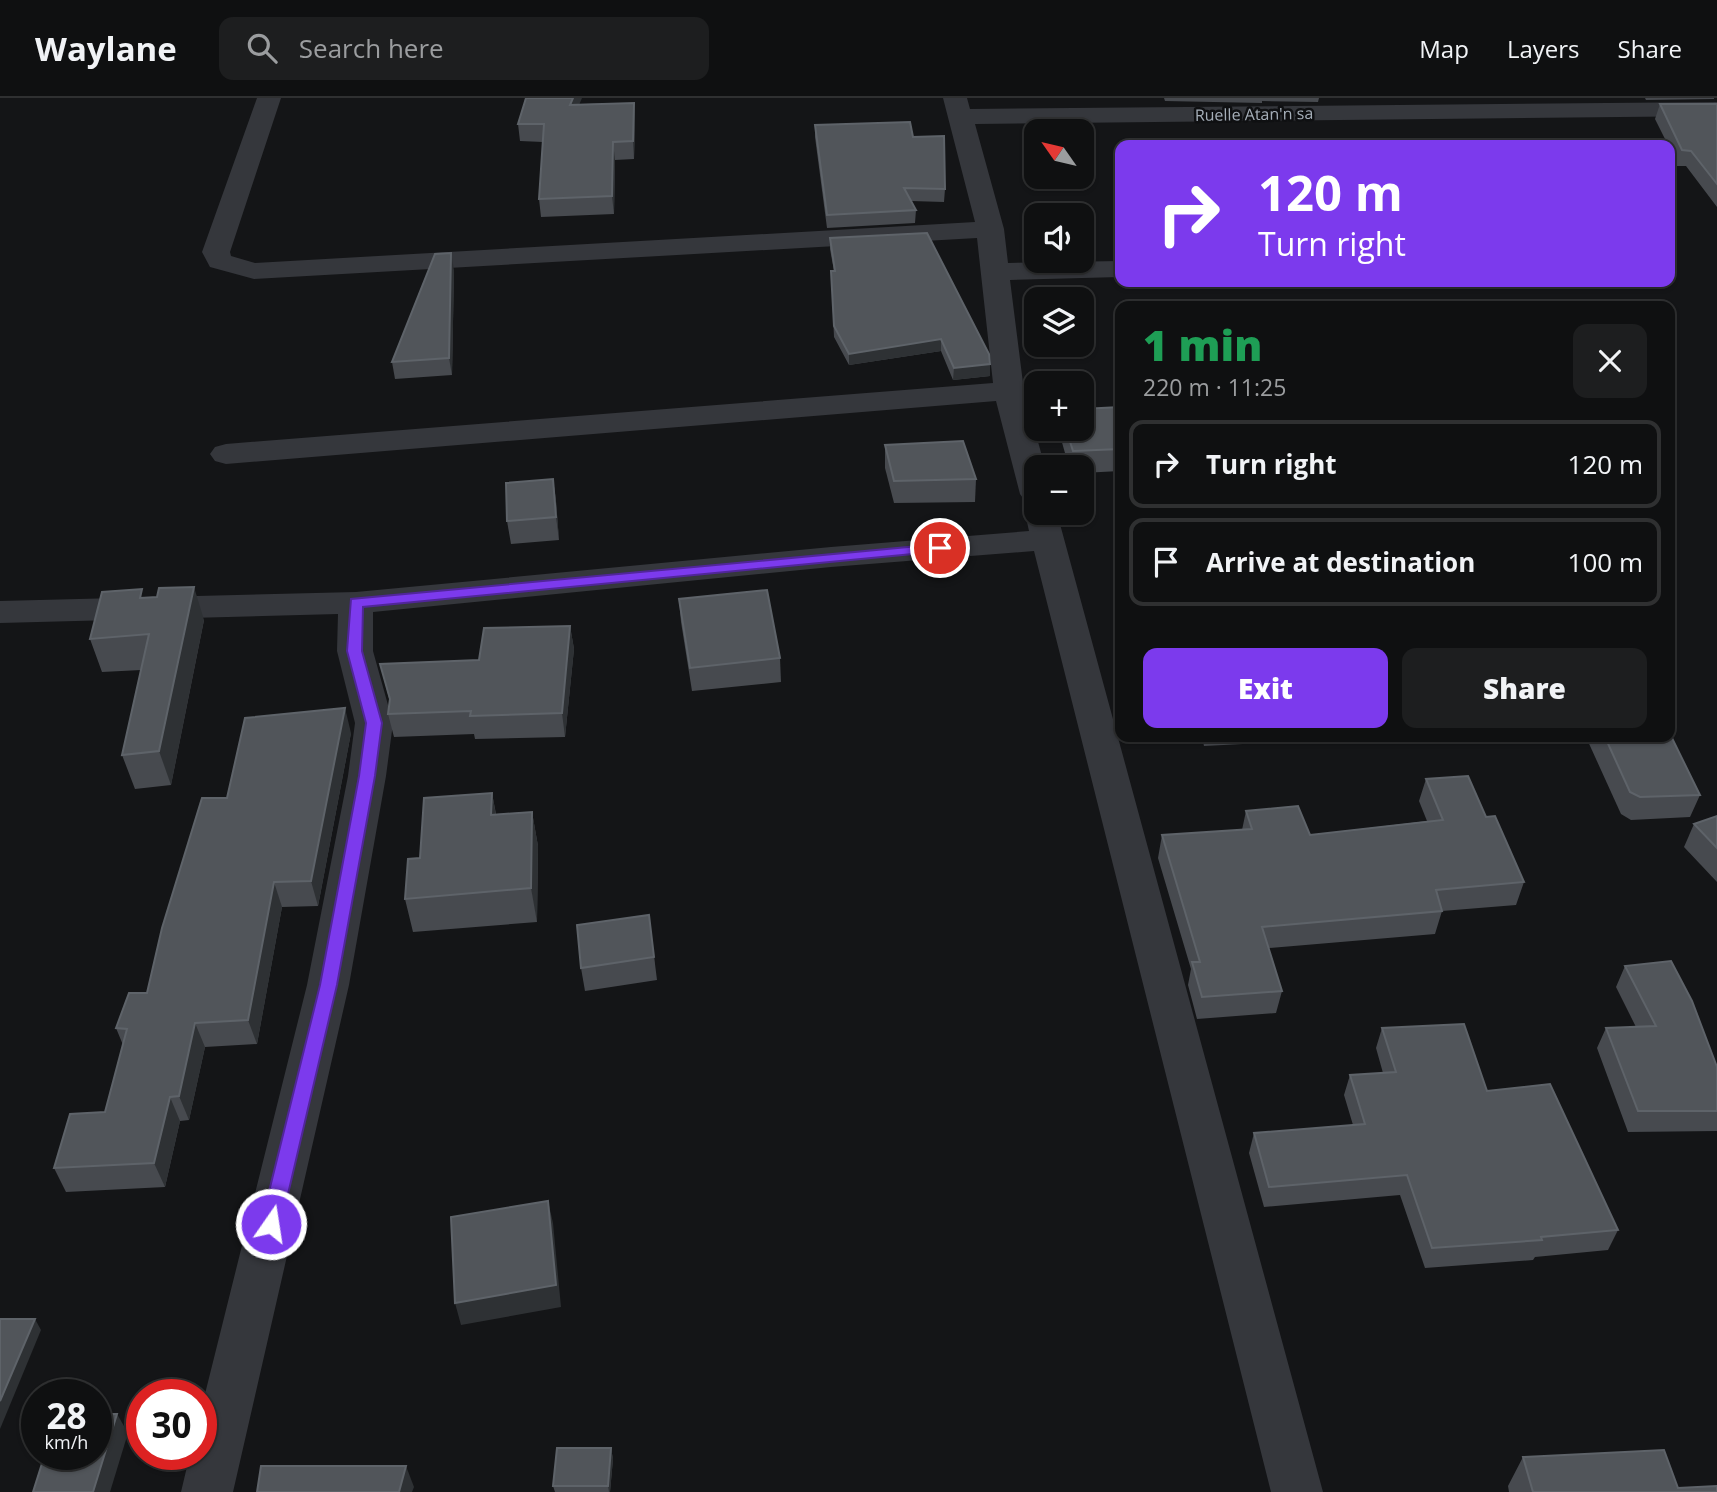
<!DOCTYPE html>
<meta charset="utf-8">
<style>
body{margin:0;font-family:"Open Sans",sans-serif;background:#1d1e1f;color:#f1f3f6;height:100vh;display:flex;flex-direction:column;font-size:26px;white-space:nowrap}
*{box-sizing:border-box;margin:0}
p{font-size:23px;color:#9b9d9f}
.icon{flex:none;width:38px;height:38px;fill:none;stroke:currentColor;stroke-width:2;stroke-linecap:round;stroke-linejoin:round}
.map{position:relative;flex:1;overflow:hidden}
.details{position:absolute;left:1115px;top:203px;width:560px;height:441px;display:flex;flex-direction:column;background:#0f1011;border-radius:14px;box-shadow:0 2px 5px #0004,0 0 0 2px #2f3031}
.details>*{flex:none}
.banner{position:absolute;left:1115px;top:42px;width:560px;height:147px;border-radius:14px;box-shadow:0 2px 5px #0004,0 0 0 2px #2f3031;background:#7c3aed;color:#fff;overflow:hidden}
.needle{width:46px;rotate:304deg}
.buttons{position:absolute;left:1024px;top:21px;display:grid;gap:14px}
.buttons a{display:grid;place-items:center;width:70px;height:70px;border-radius:14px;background:#0f1011;box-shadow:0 2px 5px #0004,0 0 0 2px #2f3031;font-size:35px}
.speed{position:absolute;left:21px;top:1281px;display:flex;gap:14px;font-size:35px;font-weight:700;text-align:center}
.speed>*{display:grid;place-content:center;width:91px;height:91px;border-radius:50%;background:#0f1011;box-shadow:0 2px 5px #0004,0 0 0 2px #2f3031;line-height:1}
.speed small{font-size:18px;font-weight:400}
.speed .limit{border:10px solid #d22;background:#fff;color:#111}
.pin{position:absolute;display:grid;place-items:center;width:60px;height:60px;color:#fff;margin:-30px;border:4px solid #fff;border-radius:50%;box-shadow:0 2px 7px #0007}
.me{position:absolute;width:77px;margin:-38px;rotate:13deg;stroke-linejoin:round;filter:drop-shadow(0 0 5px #0008)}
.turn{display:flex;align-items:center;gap:24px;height:147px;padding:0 28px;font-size:32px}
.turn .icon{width:91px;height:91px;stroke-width:2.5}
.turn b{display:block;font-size:49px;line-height:60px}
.round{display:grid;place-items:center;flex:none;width:74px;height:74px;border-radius:14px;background:#1d1e1f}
.overview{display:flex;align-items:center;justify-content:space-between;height:119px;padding:0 28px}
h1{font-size:42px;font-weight:800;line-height:52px;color:#1e9e55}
.action{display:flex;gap:14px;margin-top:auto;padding:14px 28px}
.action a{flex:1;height:80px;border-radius:14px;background:#7c3aed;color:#fff;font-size:28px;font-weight:800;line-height:80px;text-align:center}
.action a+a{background:#1d1e1f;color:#f1f3f6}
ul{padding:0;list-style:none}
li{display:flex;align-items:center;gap:21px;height:88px;margin:0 14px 10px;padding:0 14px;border:4px solid #2f3031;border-radius:14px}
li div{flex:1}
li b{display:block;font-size:26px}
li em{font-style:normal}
header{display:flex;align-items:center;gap:42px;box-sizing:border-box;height:98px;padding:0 35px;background:#0f1011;border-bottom:2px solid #2f3031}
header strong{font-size:33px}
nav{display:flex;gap:38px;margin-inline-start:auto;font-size:24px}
.search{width:490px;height:63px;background:#1d1e1f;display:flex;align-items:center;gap:18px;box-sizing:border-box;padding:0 24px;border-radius:14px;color:#9b9d9f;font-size:26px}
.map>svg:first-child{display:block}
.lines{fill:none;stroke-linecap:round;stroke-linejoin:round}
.street{fill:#35373c;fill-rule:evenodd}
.wall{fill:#474a4f}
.shaded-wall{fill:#2e3134}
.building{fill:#51555a;stroke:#5e6369;stroke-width:2}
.route{fill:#7c3aed;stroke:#51269a;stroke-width:2}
.labels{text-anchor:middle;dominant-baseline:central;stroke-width:5;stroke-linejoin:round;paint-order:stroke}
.far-street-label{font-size:16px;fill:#a5aeb8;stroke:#0f1012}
</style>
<header>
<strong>Waylane</strong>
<div class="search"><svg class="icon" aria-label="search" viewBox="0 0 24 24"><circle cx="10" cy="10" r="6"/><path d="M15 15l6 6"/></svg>Search here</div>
<nav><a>Map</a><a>Layers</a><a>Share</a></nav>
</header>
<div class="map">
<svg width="1717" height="1394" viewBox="0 0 1717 1394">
<rect width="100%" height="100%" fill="#141517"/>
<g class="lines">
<g class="street">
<path d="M257,0H281L230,154L231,158L255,165L975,124L943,0H967L970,11L1717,4V18L975,26L1004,131L1008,165L1120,163V179L1010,182L1024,293L1045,369H1036V406L1025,403L1020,396L996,303L226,366L215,363L210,356L215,349L226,346L993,285L977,140L254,181L210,169L202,154Z"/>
<path d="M1036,406V415H1057L1323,1394H1271L1034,453L831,469L373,514V553L393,625L386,678L349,887L233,1394H181L190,1356H201V1312L307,887L348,678L355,625L337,553L338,516L0,525V503L356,494L831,449L1029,433L1025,415L1029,408Z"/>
</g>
</g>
<g class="wall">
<path d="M1164,0H1319L1318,4L1262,3V5L1165,3Z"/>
<path d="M1645,0H1714V1L1646,2Z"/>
<path d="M634,5L635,23L634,61L615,62L614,116L541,119L539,101L543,44L520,43L518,26L580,6Z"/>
<path d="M1660,6H1717V109L1686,68H1677L1670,51V47H1668L1655,21Z"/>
<path d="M815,27L913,39L945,91L944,104L911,103L916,112L915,125L827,130L815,39Z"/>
<path d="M830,140L990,278L953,282L941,253L849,267L834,239L831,173H834L830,151Z"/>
<path d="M454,172L452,277L395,281L392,264Z"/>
<path d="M1120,309V373L1082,375V369H1069L1059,334V331H1082Z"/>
<path d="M885,347L976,381L975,404L894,405L885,370Z"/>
<path d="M553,381L556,403L559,442L511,446L507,423Z"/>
<path d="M145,500L204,522L171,687L135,691L122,657L141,572L102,574L90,541Z"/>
<path d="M679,501L780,560L781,584L692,593L681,524Z"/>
<path d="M570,528L574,551L565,639L475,641L474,636L394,639L388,616L390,604L380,566L479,562Z"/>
<path d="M351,635L318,808L282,809L257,946L205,949L189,1022L180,1023L165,1089L66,1094L54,1070L105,1014L123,947L116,930L147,895L227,700Z"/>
<path d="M1202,639H1284L1283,644L1204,648Z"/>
<path d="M1586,639H1670L1700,697L1690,719L1631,722L1621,716Z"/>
<path d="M1426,681L1486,719L1524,784L1516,807L1442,813L1435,836L1269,850L1282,893L1276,915L1197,921L1188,887L1191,871L1158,760L1162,737L1242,732L1246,713L1310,737L1427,723L1419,703Z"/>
<path d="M492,695L496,716L532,714L538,748L537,824L413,834L405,801L420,760Z"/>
<path d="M1717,718V784L1684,749L1694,726Z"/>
<path d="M649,817L657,882L585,893L581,870Z"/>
<path d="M1625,868L1717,969V1033L1628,1034L1597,950L1606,930L1636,929L1616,889Z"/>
<path d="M1382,930L1487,993L1618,1132L1608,1152L1535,1159L1533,1162L1425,1170L1400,1097L1264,1109L1249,1055L1254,1035L1353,1027L1344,997L1350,977L1383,975L1376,950Z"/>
<path d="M611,1350L613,1361L610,1394H555L553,1388Z"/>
<path d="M1523,1359L1678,1390L1717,1394H1509L1508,1388Z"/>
</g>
<g class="shaded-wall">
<path d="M573,0H582L572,24L570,7Z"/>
<path d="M634,5L635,23L634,61L633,43Z"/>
<path d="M613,44L615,62L614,116L612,98Z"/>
<path d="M451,155L454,172L452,277L449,260Z"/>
<path d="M941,241V253L849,267V256Z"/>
<path d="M990,266V278L953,282L954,270Z"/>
<path d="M553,381L556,403L559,442L556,419Z"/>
<path d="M194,489L204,522L171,687L159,653Z"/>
<path d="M570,528L574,551L565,639L562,615Z"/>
<path d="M345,610L351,635L318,808L311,783Z"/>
<path d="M492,695L498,729L491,717Z"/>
<path d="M532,714L538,748L537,824L531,790Z"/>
<path d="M274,784L282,809L257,946L248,922Z"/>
<path d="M195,925L205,949L189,1022L179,998Z"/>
<path d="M170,999L180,1023L165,1089L154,1065Z"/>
<path d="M548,1103L553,1125L561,1209L461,1227L455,1205Z"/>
<path d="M35,1221L41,1232L0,1331V1303Z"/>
<path d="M117,1316L128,1335L110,1394H93Z"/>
<path d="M611,1350L613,1361L610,1394H609L608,1388Z"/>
<path d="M406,1368L414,1389L412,1394H399Z"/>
</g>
<g class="building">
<path d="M526,0H573L570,7L634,5L633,43L613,44L612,98L539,101L544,26H518Z"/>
<path d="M1660,6H1717V86L1691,53L1682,52Z"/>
<path d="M910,24L913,39L944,38L945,91L904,90L916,112L827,117L815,27Z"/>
<path d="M927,135L989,256L990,266L954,270L941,241L849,256L834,228L831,173H835L830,140Z"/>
<path d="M451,155L449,260L392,264L435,156Z"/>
<path d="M1120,309V351L1073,353L1066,331H1082V311Z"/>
<path d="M963,343L976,381L894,383L885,347Z"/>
<path d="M553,381L556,419L507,423L506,385Z"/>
<path d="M194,489L159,653L122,657L149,536L90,541L102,494L142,491L140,500L157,499L159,490Z"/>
<path d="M767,492L780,560L690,570L679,501Z"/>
<path d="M570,528L562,615L470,618L471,613L388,616L390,601L380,566L479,562L484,530Z"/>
<path d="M345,610L311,783L274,784L248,922L195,925L179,998L170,999L154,1065L54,1070L70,1016L105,1014L127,931L116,930L129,895H147L162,830L202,700H227L245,620Z"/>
<path d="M1670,636L1700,697L1640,699L1630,694L1605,639H1670Z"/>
<path d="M1468,678L1486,719L1495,718L1524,784L1436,792L1442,813L1262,829L1282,893L1202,899L1192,864H1200L1162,737L1252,731L1246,713L1298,708L1310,737L1443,722L1426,681Z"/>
<path d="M492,695L491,717L532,714L531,790L405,801L408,761L420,760L424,700Z"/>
<path d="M1717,718V750L1694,726Z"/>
<path d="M649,817L654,859L581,870L577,827Z"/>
<path d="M1671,863L1692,903L1717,969V1013H1638L1606,930L1656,928L1625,868Z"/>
<path d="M1464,926L1487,993L1550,986L1618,1132L1541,1139L1542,1142L1432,1150L1407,1077L1269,1089L1254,1035L1365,1026L1350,977L1396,974L1382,930Z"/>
<path d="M548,1103L556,1187L455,1205L451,1119Z"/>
<path d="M0,1221H35L0,1303Z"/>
<path d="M96,1316H117L93,1394H33L45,1356H96Z"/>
<path d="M557,1350H611L608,1388H553Z"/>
<path d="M1664,1352L1678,1390L1717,1388V1394H1533L1523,1359Z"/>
<path d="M261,1368H406L399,1394H257Z"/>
</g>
<path class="route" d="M940,446L947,450L944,453L363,509L362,553L382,625L375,678L337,887L281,1126L278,1132L271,1135L264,1132L261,1126L320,887L359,678L366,625L347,553L351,501Z"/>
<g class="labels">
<g class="far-street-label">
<text transform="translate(1254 16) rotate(-1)">Ruelle Atan'n sa</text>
</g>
</g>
</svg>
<div class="buttons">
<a><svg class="needle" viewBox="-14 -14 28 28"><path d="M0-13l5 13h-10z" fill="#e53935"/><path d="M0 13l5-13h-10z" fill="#9b9d9f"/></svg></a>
<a><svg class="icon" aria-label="sound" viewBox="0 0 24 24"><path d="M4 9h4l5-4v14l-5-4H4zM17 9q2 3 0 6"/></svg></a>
<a><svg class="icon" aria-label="layers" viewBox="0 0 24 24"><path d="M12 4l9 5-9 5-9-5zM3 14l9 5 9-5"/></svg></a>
<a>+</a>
<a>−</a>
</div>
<div class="speed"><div>28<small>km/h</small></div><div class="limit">30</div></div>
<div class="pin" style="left:940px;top:450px;background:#d93025"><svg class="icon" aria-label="arrive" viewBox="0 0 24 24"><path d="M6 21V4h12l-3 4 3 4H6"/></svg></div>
<svg class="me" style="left:271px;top:1126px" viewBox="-20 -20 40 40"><circle r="17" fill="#7c3aed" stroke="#fff" stroke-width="3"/><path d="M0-11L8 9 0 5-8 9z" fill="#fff"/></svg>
<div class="banner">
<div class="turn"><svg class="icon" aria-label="right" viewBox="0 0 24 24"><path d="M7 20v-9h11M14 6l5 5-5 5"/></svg><div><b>120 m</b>Turn right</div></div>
</div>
<section class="details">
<div class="overview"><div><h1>1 min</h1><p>220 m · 11:25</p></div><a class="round"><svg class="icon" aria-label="close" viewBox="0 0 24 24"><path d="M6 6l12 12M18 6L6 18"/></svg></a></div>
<ul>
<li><svg class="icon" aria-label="right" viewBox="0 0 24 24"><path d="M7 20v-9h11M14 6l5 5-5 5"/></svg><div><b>Turn right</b></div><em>120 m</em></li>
<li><svg class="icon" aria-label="arrive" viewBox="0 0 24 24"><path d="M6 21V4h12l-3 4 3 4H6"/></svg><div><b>Arrive at destination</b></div><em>100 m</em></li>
</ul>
<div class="action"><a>Exit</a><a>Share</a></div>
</section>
</div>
